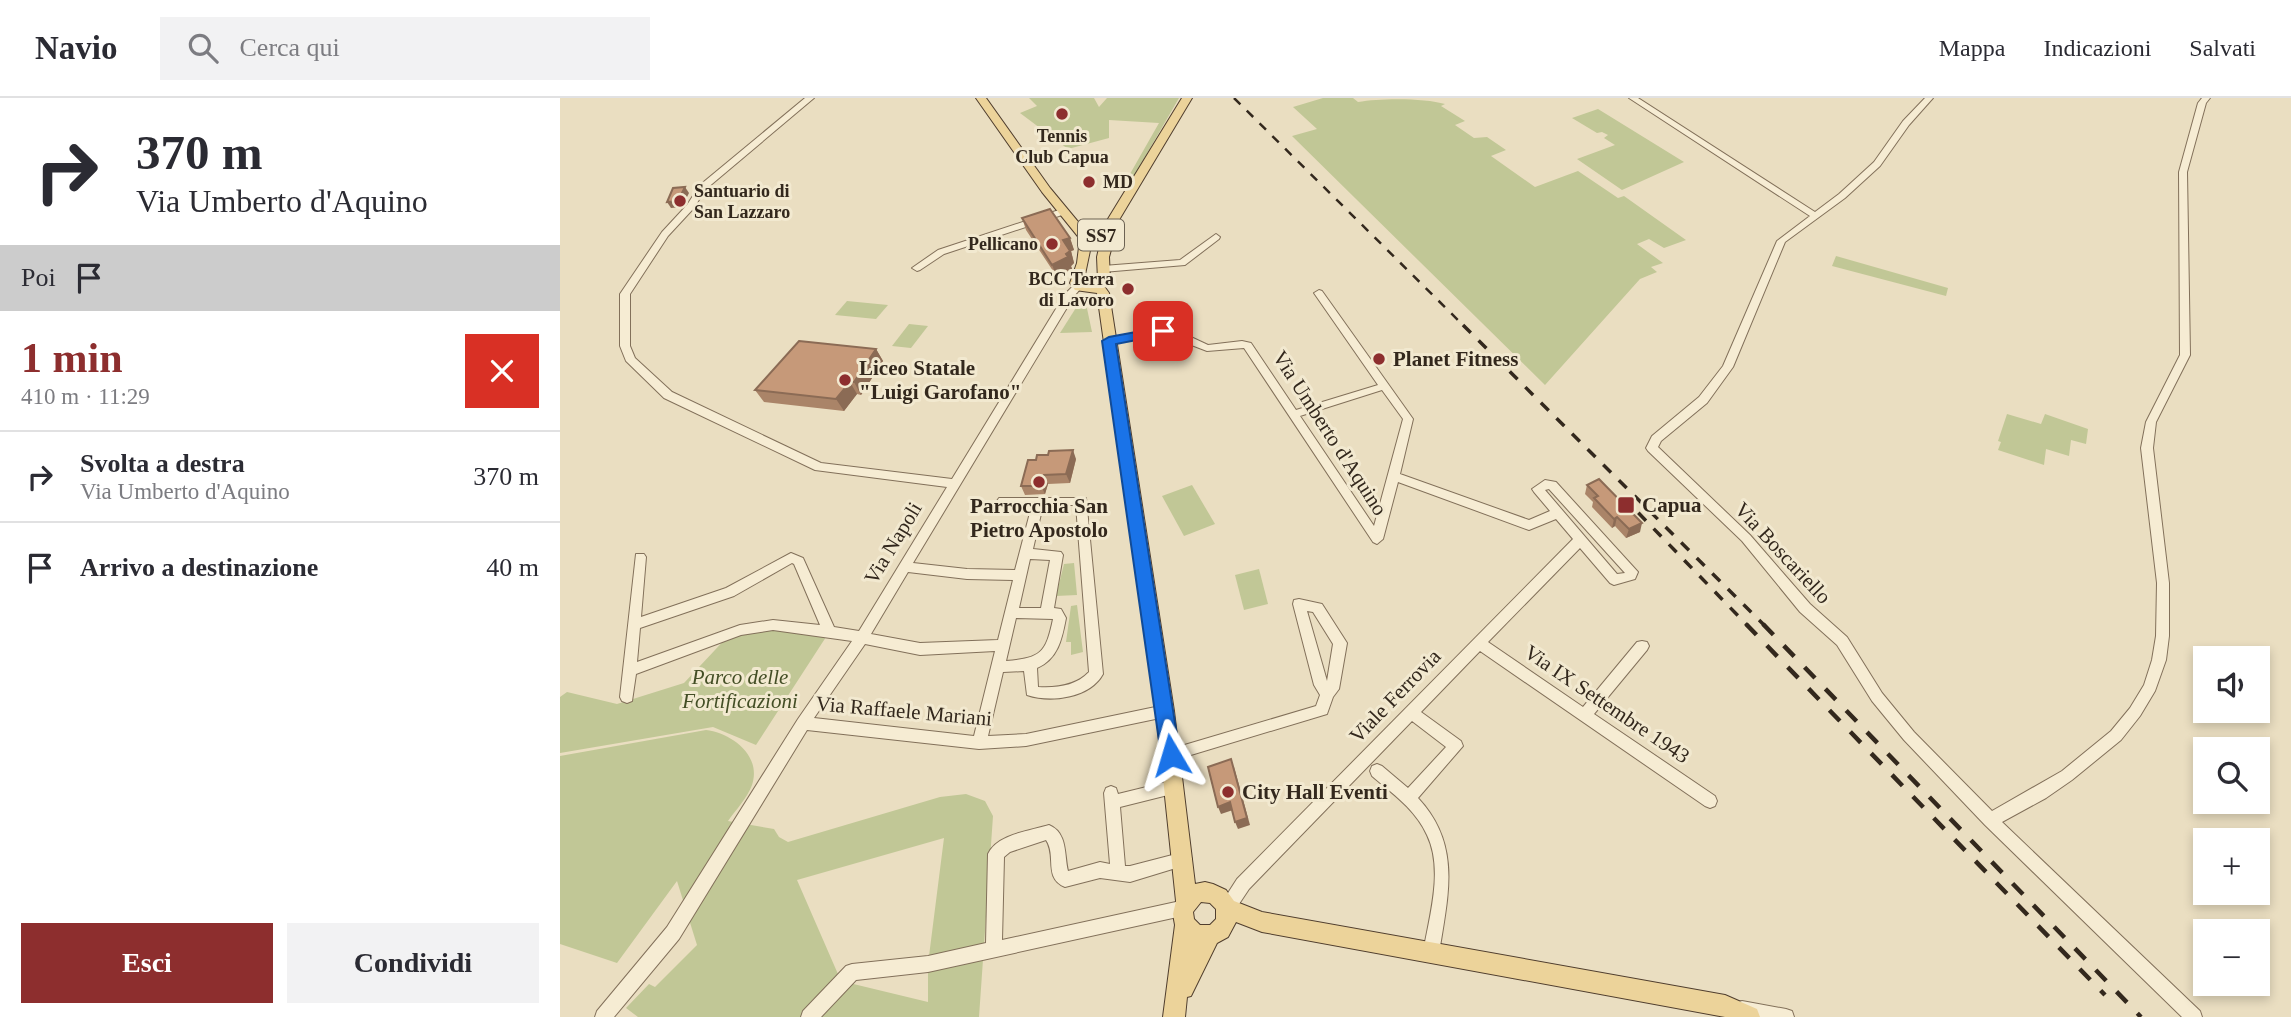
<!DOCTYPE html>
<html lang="it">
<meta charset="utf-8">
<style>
body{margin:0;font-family:Georgia,serif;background:#f2f2f3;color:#2b2b33;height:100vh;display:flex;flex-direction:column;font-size:26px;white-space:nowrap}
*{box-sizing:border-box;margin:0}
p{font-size:23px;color:#7c7c81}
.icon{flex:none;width:38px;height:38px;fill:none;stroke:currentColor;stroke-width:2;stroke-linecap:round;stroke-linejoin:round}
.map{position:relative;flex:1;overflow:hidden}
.drawer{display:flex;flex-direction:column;background:#fff;width:560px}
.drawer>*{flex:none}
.guide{background:#fff;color:#2b2b33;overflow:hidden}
.buttons{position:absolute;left:1633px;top:548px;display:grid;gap:14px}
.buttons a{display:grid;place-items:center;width:77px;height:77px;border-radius:0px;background:#fff;box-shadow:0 4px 10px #0003;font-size:35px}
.pin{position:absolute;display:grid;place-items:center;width:60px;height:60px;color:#fff;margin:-30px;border-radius:14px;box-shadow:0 4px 10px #0006}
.me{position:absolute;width:77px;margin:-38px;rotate:353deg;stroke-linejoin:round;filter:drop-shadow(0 0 5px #0008)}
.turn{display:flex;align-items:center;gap:24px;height:147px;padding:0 21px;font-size:32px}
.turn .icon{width:91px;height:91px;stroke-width:2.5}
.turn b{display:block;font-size:49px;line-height:60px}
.then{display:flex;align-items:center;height:66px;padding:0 21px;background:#0003;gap:14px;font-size:26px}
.round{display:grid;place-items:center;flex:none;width:74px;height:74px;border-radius:0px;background:#f2f2f3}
.headline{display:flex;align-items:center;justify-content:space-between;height:119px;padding:0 21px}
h1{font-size:42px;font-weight:600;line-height:52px;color:#8d2e2e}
.primary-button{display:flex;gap:14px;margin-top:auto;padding:14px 21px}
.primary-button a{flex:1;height:80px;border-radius:0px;background:#8d2e2e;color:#fff;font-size:28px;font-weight:600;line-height:80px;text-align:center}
.primary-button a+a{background:#f2f2f3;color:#2b2b33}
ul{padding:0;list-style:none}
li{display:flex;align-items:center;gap:21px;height:91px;padding:0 21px;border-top:2px solid #e1e1e2}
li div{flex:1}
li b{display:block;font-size:26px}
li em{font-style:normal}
header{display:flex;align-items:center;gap:42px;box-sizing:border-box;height:98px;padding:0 35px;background:#fff;border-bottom:2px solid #e1e1e2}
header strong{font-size:33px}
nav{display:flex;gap:38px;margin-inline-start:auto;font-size:24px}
.search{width:490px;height:63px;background:#f2f2f3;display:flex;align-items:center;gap:18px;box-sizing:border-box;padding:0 24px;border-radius:0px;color:#7c7c81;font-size:26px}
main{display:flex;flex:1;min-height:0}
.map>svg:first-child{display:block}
.green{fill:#c1c796;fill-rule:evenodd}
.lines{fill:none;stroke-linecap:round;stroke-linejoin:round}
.minor-casing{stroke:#82705a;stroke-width:2}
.major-casing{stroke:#503e2e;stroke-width:2}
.minor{fill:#f6ecd3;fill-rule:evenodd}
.major{fill:#ecd39a;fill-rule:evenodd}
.rail-far2{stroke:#33281d;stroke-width:2.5;stroke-dasharray:9 9;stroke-linecap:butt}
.rail-far1{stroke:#33281d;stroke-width:3.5;stroke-dasharray:11 11;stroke-linecap:butt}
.rail{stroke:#33281d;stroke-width:4.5;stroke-dasharray:15 15;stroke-linecap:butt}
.wall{fill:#aa8468}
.shaded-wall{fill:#8b6b55}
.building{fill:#c69979;stroke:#8b6b55;stroke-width:2}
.route{fill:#1a73e8;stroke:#114b97;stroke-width:2}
.poi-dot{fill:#8d2e2e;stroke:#f2e9d0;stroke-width:2.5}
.labels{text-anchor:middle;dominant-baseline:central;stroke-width:6;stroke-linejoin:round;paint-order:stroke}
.far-poi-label{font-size:18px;font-weight:bold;fill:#33281d;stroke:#f2e9d0;text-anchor:start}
.shield{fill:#f2e9d0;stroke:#6c6253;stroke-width:2}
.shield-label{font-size:19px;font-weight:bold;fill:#33281d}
.poi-label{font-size:21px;font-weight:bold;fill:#33281d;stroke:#f2e9d0;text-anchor:start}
.street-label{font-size:21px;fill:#33281d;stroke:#f2e9d0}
.park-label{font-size:21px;font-style:italic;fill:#434e25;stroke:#f2e9d0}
</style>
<header>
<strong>Navio</strong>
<div class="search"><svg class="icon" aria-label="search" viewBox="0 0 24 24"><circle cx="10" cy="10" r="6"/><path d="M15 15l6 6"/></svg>Cerca qui</div>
<nav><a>Mappa</a><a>Indicazioni</a><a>Salvati</a></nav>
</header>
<main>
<section class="drawer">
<div class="guide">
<div class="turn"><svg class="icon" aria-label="right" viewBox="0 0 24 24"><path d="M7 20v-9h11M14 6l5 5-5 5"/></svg><div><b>370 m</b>Via Umberto d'Aquino</div></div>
<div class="then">Poi<svg class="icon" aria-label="arrive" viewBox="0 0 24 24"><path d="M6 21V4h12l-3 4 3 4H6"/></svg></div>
</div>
<div class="headline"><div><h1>1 min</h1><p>410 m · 11:29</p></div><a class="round" style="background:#d93025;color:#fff"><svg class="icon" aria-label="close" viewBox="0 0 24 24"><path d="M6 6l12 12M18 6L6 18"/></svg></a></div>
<ul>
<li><svg class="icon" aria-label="right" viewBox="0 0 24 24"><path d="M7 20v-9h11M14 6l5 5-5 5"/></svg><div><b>Svolta a destra</b><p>Via Umberto d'Aquino</p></div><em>370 m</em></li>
<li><svg class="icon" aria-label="arrive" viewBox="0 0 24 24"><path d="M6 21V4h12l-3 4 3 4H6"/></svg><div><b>Arrivo a destinazione</b></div><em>40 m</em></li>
</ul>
<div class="primary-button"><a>Esci</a><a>Condividi</a></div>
</section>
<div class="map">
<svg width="1731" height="919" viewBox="0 0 1731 919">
<rect width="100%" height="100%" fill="#eadec1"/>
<g class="green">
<path d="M469,0H534L539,9L547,0H619L567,90H562L599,25L549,22V40L508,51L460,15L477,8Z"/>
<path d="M763,0H793L798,4C821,0 865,0 885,6L881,8L905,23L895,27L914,40L927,39L946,52L931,58L975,89L1018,73L1058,100L1064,98L1126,142L1104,150L1089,141L1077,146L1103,165L1091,169L1097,174L1080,181L985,287L732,38L757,31L733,9Z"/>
<path d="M1038,11L1124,64L1062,92L1017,61L1055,47L1044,40L1048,37L1042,34L1037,35L1012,20Z"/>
<path d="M1276,158L1388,190L1386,198L1272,168Z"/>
<path d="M525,201L532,234L500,235L519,205Z"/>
<path d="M287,203L328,207L316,221L275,217Z"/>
<path d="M349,226L368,228L351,250L332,248Z"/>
<path d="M1447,316L1481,326L1485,316L1528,331L1526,346L1511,342L1509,358L1486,351L1484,367L1438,352L1441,344L1438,343Z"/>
<path d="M632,387L655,426L624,438L602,398Z"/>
<path d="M514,465L517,497L496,498L504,466Z"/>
<path d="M699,471L708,506L684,512L675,477Z"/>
<path d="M517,507L523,554L511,557V544H506L511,508Z"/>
<path d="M202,529L266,539L196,647L153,629L0,655V599L7,594L57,606L124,585L170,536Z"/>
<path d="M146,632C171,635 202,657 192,687C188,699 175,713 168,723L214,731L219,739L228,744L380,699L406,696L425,703L433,718L419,919H78L66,910L89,886L95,889L137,847L117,783L57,865L0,846V658ZM384,740L368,866V904L281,883L237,782Z"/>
</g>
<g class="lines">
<defs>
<g id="minor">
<path d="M245,0H254L146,91L133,111L108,138L70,196V248L75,260L112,294L261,365L392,381L505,196L515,186H521L523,188L514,198L353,465L407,471L455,472L472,407H443L437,403L439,400H526L543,576C530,600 491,605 467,597L464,573L443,574L428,638L466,636L605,607L610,609L612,613L610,617L605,619L466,648L419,651L247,632L119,841L54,919H35L37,913L107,829L238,621L292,543L213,532L181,537L76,576L72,603L67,605L62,603L60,599L76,456H84L86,459L81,519L166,490L231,455L243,460L274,529L299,533L387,389L255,372L104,300L66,263L60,248V196L102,134L127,107L140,87ZM483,407H516L529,574C516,588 497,590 478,589L477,570C498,561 502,541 506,520L501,511L494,510L503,457L501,454L473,451ZM470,461L490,462L481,510H459ZM232,465L234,466L260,527L213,522L180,527L77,564L80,530L174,498ZM348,474L407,481L453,482L438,542L360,545L311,536ZM456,520L493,521C486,555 481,560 446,563ZM305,546L360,557L435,553L414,638L254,620Z"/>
<path d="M1069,0H1078L1255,114L1279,96L1314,64L1343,23L1365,0H1373L1349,27L1320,68L1285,100L1225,144L1173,269L1147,305L1101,343L1098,349L1190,437L1250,506L1287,539L1322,595L1354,634L1432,713L1502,673L1551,633L1570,610L1584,587L1592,562L1596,538L1597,485L1581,350L1586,324L1620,257L1619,74L1638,5L1642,0H1650L1646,5L1627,74L1630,257L1596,324L1593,350L1609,485V538L1606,562L1595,593L1580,618L1561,642L1512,682L1486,700L1442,724L1640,913L1642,919H1622L1425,727L1344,642L1312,603L1277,547L1240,514L1182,443L1088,353L1086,350L1092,338L1139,299L1163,268L1217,143L1250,118Z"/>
<path d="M502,111L506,114L505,116L384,156L360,172L357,173L352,170L378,152Z"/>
<path d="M656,136L660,139L659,141L625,167L543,174L538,171L543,168L620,162Z"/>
<path d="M759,192L762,193L853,321L840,376L969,422L990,413L974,394L972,391L985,382L996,384L1078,474L1075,481L1054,487L1050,485L1020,450L928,544L1023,609L1077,544L1082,543L1087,544L1089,548L1087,552L1034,616L1155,698L1157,703L1155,708L1150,710L1145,708L920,553L861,614L901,643L903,648L858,700C902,747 888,797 879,855L877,861L871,863L865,861L863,855C869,819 884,772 867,737C856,712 832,695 812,678L810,673L812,668L817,666L822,668L848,690L886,649L852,623L689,791L673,815L667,817L661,815L659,809L677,781L1013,441L996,421L969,432L838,384L823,441L817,446L813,444L684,250L647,253L603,236L549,246L544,243L549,240L603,230L618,233L648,247L682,243L691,245L736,312L818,287L754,195ZM822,292L843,321L814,428L740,318ZM989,391L1065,475L1057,476L985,392Z"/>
<path d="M739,501L762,506L787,545L779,591L773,599L767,616L611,663L606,662L604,657L606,652L611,651L756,608L760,597L754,587L733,506L734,502ZM747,513L753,514L773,546L767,583Z"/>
<path d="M615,682L620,684L622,689L620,694L560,709L565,768H570L624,754L629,756L632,761L629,766L570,784L540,780L505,789C483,780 497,758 486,742L450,754L444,759L442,842L625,802L631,804L633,810L631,816L368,874L296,882L261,919H241L243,913L286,868L292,866L368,858L426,845L428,756C437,736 470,733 489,727C508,735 504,757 508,773L540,764L550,766L544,695L546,690L551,688L556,690L558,696Z"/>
<path d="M1182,903L1226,911L1232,913L1234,919H1181L1176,917L1174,911L1176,905Z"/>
</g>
<path id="major" d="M416,0H426L490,90L529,137L540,134L622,0H632L550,137L554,141L549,159L550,183L544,188L549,195L614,613L635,786L645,784L653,786L666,792L674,803L702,814L1165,897L1197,911L1200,919H1165L702,834L676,824L668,839L657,845L631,898L627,899L625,919H603L615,827L613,816L616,803L596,613L537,195L515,192L510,185L517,165L520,141L482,94ZM541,141L537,159L538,182L531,186H523L532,143ZM641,804L650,805L656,811V821L650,827H640L634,821L633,814Z"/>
</defs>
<use href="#minor" class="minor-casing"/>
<use href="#major" class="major-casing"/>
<use href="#minor" class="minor"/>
<use href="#major" class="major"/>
<path class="rail-far2" d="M674,0L905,229"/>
<g class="rail-far1">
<path d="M903,227L1205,528"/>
<path d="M1063,399L1188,528"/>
</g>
<g class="rail">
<path d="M1186,526L1545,897"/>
<path d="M1203,526L1581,919"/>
</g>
</g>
<g class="wall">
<path d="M462,120L510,140L514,152L511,153L514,165L511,168L512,171L497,179L466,132Z"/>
<path d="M316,251L323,263L301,297L297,296L284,313L204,304L195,292Z"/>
<path d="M516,361L510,385L488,386L485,396L465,397L461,388Z"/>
<path d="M1027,387L1080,434L1066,440L1055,428L1052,430L1032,409L1033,404L1025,396Z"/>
</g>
<g class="shaded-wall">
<path d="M125,89L129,95L122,109L111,110L107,104Z"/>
<path d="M510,140L514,152L511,153L514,165L511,168L512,171L497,179L492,167L503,142Z"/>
<path d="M316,251L323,263L301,297L294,284Z"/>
<path d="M290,284L297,296L284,313L276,301Z"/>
<path d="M513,352L516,361L510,385L506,376Z"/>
<path d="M484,377L488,386L485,396L481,388Z"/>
<path d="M1057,419L1055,428L1052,430L1054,421Z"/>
<path d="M1082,425L1080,434L1066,440L1069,431Z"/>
<path d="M674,669L690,727L678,731L675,724Z"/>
<path d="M670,704L673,712L661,716L658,709Z"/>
</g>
<g class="building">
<path d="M125,89L118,103L107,104L113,90Z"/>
<path d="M490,111L510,140L503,142L510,153L506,156L508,159L492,167L462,120Z"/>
<path d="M239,243L316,251L294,284H290L276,301L195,292Z"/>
<path d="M513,352L506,376L484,377L481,388H461L468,362H476L477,357H488L489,353Z"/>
<path d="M1039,381L1082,425L1069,431L1057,419L1054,421L1034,400L1038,398L1027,387Z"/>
<path d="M671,661L687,720L675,724L670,704L658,709L648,669Z"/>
</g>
<path class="route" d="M603,229L608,230V236L556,246L620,657L617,663L611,666L604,663L601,657L542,243L549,239Z"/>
<g class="poi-dot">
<circle cx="502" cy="16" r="7"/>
<circle cx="529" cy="84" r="7"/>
<circle cx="120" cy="103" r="7"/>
<circle cx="492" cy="146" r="7"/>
<circle cx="568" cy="191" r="7"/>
<circle cx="819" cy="261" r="7"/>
<circle cx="285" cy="282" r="7"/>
<circle cx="479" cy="384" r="7"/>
<rect x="1057" y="398" width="18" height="18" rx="3.5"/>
<circle cx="668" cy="694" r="7"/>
</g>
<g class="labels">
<g class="far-poi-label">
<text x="502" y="38" text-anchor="middle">Tennis<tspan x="502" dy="21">Club Capua</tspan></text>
<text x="543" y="84">MD</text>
<text x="134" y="93">Santuario di<tspan x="134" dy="21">San Lazzaro</tspan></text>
<text x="478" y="146" text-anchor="end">Pellicano</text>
<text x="554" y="181" text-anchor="end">BCC Terra<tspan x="554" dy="21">di Lavoro</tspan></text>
</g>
<rect class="shield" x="518" y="121.5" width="46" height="31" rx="5"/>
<g class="shield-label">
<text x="541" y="137">SS7</text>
</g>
<g class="poi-label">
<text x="833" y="261">Planet Fitness</text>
<text x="299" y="270">Liceo Statale<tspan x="299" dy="24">"Luigi Garofano"</tspan></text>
<text x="1082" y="407">Capua</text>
<text x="479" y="408" text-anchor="middle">Parrocchia San<tspan x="479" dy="24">Pietro Apostolo</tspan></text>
<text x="682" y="694">City Hall Eventi</text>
</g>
<g class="street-label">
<text transform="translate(770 335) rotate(57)">Via Umberto d'Aquino</text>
<text transform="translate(333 445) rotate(-59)">Via Napoli</text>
<text transform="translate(1223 455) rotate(47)">Via Boscariello</text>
<text transform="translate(835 598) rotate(-46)">Viale Ferrovia</text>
<text transform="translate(1047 606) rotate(34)">Via IX Settembre 1943</text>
<text transform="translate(344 613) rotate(5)">Via Raffaele Mariani</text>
</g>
<g class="park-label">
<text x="180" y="579">Parco delle<tspan x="180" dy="24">Fortificazioni</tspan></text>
</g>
</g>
</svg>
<div class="buttons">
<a><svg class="icon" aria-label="sound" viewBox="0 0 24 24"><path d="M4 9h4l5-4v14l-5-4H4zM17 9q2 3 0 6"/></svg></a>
<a><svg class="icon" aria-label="search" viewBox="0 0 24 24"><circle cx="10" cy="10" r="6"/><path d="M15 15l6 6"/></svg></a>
<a>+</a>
<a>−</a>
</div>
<div class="pin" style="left:603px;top:233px;background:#d93025"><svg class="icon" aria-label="arrive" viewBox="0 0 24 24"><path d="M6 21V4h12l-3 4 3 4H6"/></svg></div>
<svg class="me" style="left:611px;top:657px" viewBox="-20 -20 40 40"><path d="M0-17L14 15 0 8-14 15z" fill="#1a73e8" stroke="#fff" stroke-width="4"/></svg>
</div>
</main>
